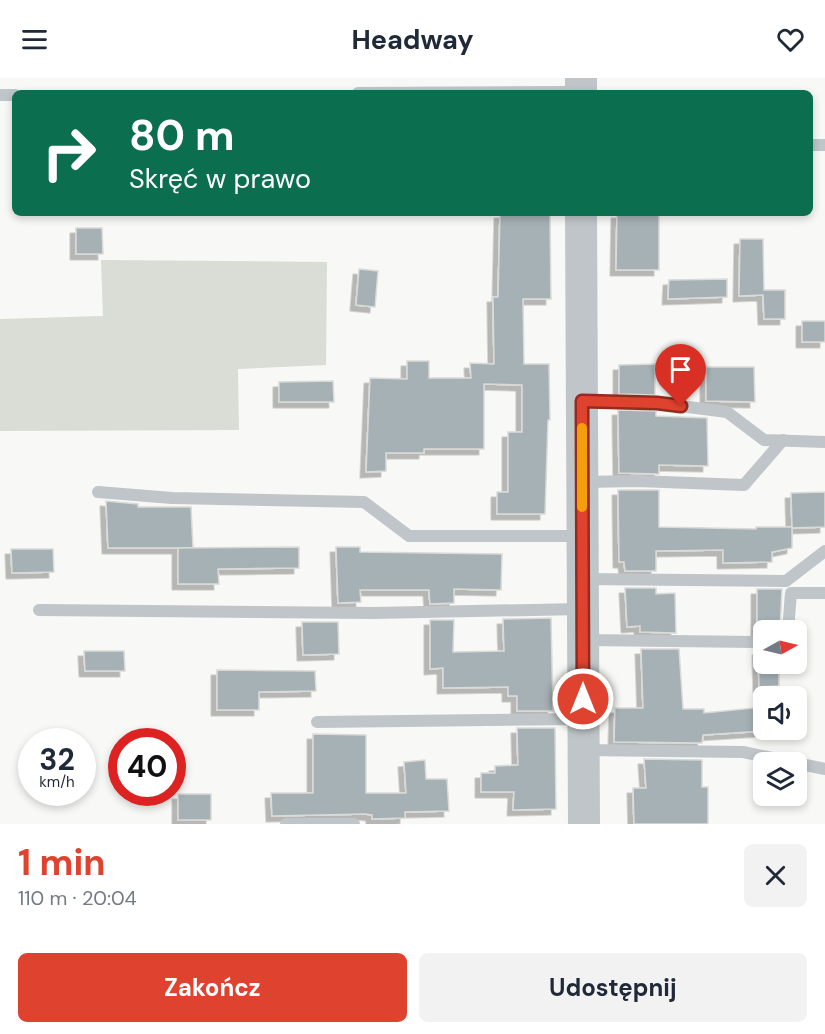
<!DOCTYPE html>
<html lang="pl">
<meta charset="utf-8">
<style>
body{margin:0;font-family:"DM Sans",sans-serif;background:#f2f2f3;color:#1f2937;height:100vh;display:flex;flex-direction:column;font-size:22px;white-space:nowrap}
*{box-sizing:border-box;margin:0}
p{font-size:20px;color:#747a83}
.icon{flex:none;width:33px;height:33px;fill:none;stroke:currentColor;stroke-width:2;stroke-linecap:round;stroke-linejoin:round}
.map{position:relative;height:746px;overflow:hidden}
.panel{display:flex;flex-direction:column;background:#fff;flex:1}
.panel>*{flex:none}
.hud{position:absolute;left:12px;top:12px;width:801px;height:126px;border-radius:9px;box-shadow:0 3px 9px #0003;background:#0b6e4f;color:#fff;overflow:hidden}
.needle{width:39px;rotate:82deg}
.buttons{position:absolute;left:753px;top:542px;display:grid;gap:12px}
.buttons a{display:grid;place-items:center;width:54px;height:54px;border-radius:9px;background:#fff;box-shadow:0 3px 9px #0003;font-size:30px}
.speed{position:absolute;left:18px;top:650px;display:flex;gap:12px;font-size:30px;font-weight:700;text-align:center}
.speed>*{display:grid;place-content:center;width:78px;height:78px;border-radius:50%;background:#fff;box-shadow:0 3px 9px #0003;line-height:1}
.speed small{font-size:15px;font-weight:400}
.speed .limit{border:9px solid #d22;background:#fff;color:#111}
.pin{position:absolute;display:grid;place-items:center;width:51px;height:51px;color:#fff;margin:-62px -26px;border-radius:50% 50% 50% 0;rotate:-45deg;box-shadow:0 0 6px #0007}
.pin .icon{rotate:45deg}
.me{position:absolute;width:66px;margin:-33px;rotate:0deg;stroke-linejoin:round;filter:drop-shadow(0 0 4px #0008)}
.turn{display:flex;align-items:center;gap:21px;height:126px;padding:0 18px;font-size:27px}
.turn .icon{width:78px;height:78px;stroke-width:2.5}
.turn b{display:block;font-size:42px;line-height:51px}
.round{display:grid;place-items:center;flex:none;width:63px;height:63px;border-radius:9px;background:#f2f2f3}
.head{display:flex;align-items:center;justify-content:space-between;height:102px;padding:0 18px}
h1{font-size:36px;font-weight:700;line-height:45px;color:#df432f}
.button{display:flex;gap:12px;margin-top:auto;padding:12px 18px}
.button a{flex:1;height:69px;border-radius:9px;background:#df432f;color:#fff;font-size:24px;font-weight:700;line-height:69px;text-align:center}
.button a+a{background:#f2f2f3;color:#1f2937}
header{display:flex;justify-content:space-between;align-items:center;height:78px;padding:0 18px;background:#fff;font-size:27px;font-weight:700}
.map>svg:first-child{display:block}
.green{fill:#d9ddd5}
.building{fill:#a6b1b5;stroke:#dadad8;stroke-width:1.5;filter:url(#shadow)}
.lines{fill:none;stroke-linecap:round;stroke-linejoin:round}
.service{stroke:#bfc5c8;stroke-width:12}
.tertiary{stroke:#bfc5c8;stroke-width:32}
.route-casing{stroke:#912c1f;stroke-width:15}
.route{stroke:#df432f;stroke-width:10}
.slow{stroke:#f59e0b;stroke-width:10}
</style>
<header><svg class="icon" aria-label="menu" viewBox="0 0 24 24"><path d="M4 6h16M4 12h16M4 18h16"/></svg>Headway<svg class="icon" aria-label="heart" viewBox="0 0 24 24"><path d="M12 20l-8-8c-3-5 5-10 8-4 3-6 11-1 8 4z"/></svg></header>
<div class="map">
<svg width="825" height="746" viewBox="0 0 825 746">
<defs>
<filter id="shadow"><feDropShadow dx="-5.5" dy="5.5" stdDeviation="0" flood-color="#0004"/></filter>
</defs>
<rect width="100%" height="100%" fill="#f8f8f6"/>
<path class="green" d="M101,182L327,184L326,287L238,291L239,352L0,353V241L103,238Z"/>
<g class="building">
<path d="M500,135H550L551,221H523L524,286H549L550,342H548L545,436H497V414H508V354H522V307L484,306V371H424V375H386V393L366,394L370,300L407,301V283H429V300H471L470,285L494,286L493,219H498Z"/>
<path d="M617,135H659V192H616Z"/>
<path d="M76,150H102L103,176H76Z"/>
<path d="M740,161H763L764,212H785V241H764L763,217L739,218Z"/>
<path d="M359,191L378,193L375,229L356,227Z"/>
<path d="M727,201V219L668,221L669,202Z"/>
<rect x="802" y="243" width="23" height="21"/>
<path d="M655,286V317L619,316V287Z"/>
<path d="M706,289H754L755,324L706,323Z"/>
<path d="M333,303L334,324H279V304Z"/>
<path d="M618,332L656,333V338L707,340L708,388L659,387V396L619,395Z"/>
<path d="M618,412H659V449L756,451V449H792L791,415L825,414V449L792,450V470L772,474V484L723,485V472L656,473V493H625L624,484H619Z"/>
<path d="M106,423L138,426V429H191L193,470H108Z"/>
<path d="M299,469V490L218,491L219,506H178V470Z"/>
<path d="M336,469H360V474L502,476L501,512L454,511V525L430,526L429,512H360L361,524L338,525Z"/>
<path d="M11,471H53L54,494L12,495Z"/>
<path d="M625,510H656V516L675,515L676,555L640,554V548L627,549Z"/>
<path d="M757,511H782L780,552H764V555H757Z"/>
<path d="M551,540L553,633H517V618H508V609L443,610V590L430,591V542H454L453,574L504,573L503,541Z"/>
<path d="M302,544H338L339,576L303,577Z"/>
<path d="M641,571H679L683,631H704V635L764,629V653L703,657L702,665L614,664L615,630H643Z"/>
<path d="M764,571V585H779V608L759,609L758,572Z"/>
<path d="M84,573H124L125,593H85Z"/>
<path d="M217,592L315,593L316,613L259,614V632H217Z"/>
<path d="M517,650H555L556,731L513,732L514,714H481V695H495V688L518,687Z"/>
<path d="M313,656L366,657V715H406L404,684L425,682L426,701H447L449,733L405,734V740L372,741V737L365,736L272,738L271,715H313Z"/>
<path d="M644,681L702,682V709H708V746H634L633,710H646Z"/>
<rect x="178" y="716" width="33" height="26"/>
</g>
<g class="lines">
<g class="service">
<path d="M358,15L580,14"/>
<path d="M0,17H15"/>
<path d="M810,67H825"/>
<path d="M582,323L657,325L727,334L764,362L825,364"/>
<path d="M583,404L637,403L744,407L783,362"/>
<path d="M98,414L172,420L364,424L409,458H582"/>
<path d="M583,501L786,503L825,473"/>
<path d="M39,532L373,535L581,531"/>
<path d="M788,552L791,515H825"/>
<path d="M585,562L755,564L764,563"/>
<path d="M317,644L582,641"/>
<path d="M585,672L743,674L792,684"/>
<path d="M796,685L825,691"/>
<path d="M286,746H354"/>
</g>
<g class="tertiary">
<path d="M581,0V15"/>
<path d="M581,135L584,746"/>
</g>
</g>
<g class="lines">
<defs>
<path id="route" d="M583,621L582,323L657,325L681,328"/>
</defs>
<use href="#route" class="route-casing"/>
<use href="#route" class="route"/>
<path class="slow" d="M582,350V429"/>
</g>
</svg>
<div class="buttons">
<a><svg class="needle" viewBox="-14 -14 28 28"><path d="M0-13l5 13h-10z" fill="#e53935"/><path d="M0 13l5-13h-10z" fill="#747a83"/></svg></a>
<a><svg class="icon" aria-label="sound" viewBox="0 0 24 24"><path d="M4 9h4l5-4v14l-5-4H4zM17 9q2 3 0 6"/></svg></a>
<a><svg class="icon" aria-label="layers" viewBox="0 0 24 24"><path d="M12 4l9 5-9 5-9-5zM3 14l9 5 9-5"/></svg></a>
</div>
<div class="speed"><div>32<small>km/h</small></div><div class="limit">40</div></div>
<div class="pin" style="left:681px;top:328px;background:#d93025"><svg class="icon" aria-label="arrive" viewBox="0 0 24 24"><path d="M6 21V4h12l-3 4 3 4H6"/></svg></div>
<svg class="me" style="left:583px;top:621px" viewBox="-20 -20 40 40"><circle r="17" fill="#df432f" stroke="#fff" stroke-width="3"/><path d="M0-11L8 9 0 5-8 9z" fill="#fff"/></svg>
<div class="hud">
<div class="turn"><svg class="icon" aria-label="right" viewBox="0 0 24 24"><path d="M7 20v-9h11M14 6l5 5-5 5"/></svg><div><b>80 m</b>Skręć w prawo</div></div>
</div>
</div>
<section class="panel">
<div class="head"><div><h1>1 min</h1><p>110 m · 20:04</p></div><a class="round"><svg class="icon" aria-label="close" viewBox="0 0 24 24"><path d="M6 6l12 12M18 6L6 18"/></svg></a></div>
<div class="button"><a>Zakończ</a><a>Udostępnij</a></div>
</section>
